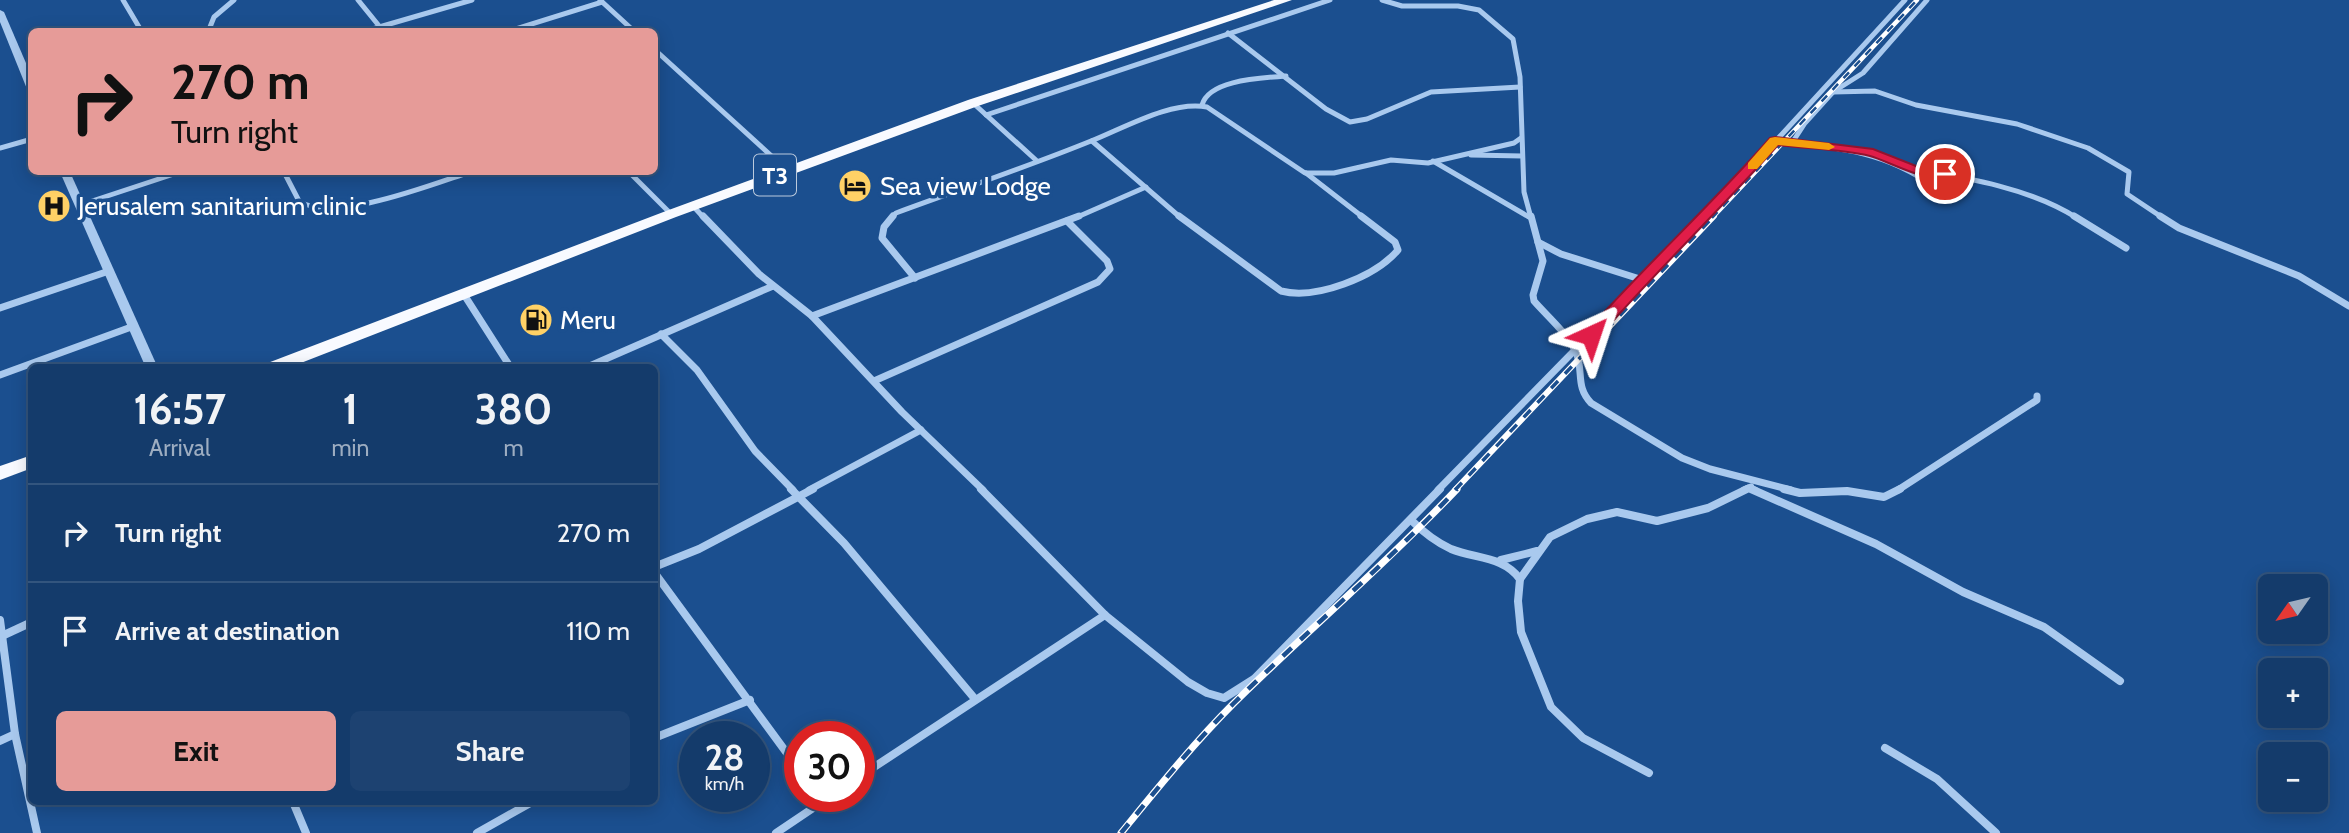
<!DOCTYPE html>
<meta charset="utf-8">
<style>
body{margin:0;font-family:Cabin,sans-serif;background:#1d4271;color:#f1f3f6;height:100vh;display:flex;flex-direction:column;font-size:26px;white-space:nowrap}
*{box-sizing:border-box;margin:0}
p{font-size:23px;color:#9dadc1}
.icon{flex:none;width:38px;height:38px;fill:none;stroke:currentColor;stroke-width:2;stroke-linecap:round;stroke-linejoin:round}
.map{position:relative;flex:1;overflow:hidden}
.panel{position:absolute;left:28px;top:364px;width:630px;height:441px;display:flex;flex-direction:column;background:#143b6b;border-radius:10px;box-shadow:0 4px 18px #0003,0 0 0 2px #33557e}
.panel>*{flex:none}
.hud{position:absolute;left:28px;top:28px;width:630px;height:147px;border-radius:10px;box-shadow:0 4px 18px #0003,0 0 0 2px #33557e;background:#e69b98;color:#111;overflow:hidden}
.needle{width:46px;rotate:236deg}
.tools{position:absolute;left:2258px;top:574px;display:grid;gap:14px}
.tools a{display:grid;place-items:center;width:70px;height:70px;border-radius:10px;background:#143b6b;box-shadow:0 4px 18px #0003,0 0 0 2px #33557e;font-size:35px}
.speed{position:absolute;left:679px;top:721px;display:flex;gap:14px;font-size:35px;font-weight:700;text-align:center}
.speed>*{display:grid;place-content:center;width:91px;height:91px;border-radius:50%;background:#143b6b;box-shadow:0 4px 18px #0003,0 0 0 2px #33557e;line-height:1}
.speed small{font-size:18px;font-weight:400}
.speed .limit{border:10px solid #d22;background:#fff;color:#111}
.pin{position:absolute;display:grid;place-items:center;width:60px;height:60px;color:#fff;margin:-30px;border:4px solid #fff;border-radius:50%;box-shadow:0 2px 7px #0007}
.me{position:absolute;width:77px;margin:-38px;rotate:42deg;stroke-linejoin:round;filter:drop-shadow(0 0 5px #0008)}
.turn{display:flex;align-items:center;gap:24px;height:147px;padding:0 28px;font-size:32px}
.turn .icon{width:91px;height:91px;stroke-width:2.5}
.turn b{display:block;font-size:49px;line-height:60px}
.eta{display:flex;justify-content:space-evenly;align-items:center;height:119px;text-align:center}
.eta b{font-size:42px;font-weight:700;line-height:49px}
.action{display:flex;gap:14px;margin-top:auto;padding:14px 28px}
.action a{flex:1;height:80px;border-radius:10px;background:#e69b98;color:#111;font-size:28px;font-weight:700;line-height:80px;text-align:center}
.action a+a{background:#1d4271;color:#f1f3f6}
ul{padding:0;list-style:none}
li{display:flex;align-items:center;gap:21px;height:98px;padding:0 28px;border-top:2px solid #33557e}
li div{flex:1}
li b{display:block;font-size:26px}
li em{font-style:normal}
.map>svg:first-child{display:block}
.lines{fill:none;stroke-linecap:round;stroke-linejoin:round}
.minor-far2{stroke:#a9c9ee;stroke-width:5}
.minor-far1{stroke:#a9c9ee;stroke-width:7}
.minor{stroke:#a9c9ee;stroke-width:8}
.tertiary{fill:#a9c9ee;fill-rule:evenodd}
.trunk{fill:#f8faff;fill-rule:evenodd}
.rail-far2-casing{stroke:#fff;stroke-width:4.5}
.rail-far1-casing{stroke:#fff;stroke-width:6}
.rail-casing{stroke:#fff;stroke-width:7}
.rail-far2{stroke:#1b4f8f;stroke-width:2.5;stroke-dasharray:8;stroke-linecap:butt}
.rail-far1{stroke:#1b4f8f;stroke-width:3.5;stroke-dasharray:10;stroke-linecap:butt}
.rail{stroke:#1b4f8f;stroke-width:4.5;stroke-dasharray:12;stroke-linecap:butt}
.route{fill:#e11d48;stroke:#92132f;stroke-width:2}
.slow{fill:#f59e0b}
.labels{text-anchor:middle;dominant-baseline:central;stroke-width:7;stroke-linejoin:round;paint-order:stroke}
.shield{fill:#1b4f8f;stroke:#bbcadd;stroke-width:2}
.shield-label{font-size:24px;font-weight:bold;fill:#fff}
.poi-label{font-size:26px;fill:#fff;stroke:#1b4f8f;text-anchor:start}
</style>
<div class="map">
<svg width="2349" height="833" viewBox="0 0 2349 833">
<rect width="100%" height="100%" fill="#1b4f8f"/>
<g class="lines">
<g class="minor-far2">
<path d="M123,0L142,32"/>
<path d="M358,0L384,32"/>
<path d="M600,0L635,32"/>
<path d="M1382,0L1402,6H1458L1479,10L1513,39L1520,77L1524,192L1531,218"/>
<path d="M208,32L214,17L234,0"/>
<path d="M362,32L472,0"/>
<path d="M506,32L602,2"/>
<path d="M1228,33L1326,109L1350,122L1367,119L1431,92L1520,87"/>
<path d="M654,49L788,171"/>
<path d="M1833,92L1875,91L1916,105L2017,124L2088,148L2129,172L2127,194L2163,218"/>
<path d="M973,103L1037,161"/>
<path d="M1202,105C1209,79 1264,78 1286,76"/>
<path d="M986,115L1330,0"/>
<path d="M1092,141L1181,218"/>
<path d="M1775,141C1843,149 1889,150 1945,195"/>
<path d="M1792,143L1805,123L1833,92L1863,73L1927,0"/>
<path d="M0,148L32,139"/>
<path d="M1471,155L1522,156"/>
<path d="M1433,161L1529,217"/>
<path d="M1913,169C1967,178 2030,188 2077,218"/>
<path d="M284,172L299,201C332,224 433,184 470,172"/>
<path d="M629,172L671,214"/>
<path d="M1306,173L1364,218"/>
<path d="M80,205L180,172"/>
<path d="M693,206L704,218"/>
<path d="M891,218L896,213C961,189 1027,167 1091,141C1124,128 1172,100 1207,107L1305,173H1334L1391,160L1428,163L1514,143L1521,138"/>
<path d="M1075,218L1146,187"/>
<path d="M1705,218L1905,0"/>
</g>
<g class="minor-far1">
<path d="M703,216L759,274L812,316L902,412L983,490"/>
<path d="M893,216L884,227L882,238L915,278"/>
<path d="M1179,216L1281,291C1316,300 1375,277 1398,250L1395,242L1361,216"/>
<path d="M1531,216L1543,261L1533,295L1534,301C1547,316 1568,334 1576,352C1584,372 1575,386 1591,403L1682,458L1710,469L1791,490"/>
<path d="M2074,216L2126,248"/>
<path d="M2160,216L2179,228L2299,276L2349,306"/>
<path d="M1538,242L1561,254L1643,280"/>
<path d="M463,293L511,368"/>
<path d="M0,308L109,271"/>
<path d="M812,316L1079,216"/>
<path d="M661,334L697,370L755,451L793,490"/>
<path d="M585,368L773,286"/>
<path d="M0,375L134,326"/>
<path d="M874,381L1098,282L1110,269L1107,261L1067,221"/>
<path d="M1749,488L1755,490"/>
<path d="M809,490L921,430"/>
<path d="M1438,490L1706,216"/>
<path d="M1744,490L1751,487"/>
<path d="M1898,490L2037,400V396"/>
</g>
<g class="minor">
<path d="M791,489L844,543L975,699"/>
<path d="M981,489L1105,615L1188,682L1207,693L1224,698L1254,679L1440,489"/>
<path d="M1751,489L1876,544L1963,592L2044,627L2120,681"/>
<path d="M1784,489L1800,493L1847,491L1884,497L1900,489"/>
<path d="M1411,520C1423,532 1436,542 1451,549C1476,559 1503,556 1520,579L1518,601L1521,632L1551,707L1583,738L1649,773"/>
<path d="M1501,560L1537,551"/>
<path d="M654,567L699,549L813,489"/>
<path d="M654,572L800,771"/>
<path d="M1520,579L1550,537L1587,519L1617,512L1657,521L1708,508L1747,489"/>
<path d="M0,620L15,734L37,833"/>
<path d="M4,635L32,622"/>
<path d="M654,738L750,700"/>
<path d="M0,741L15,734"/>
<path d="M1885,748L1937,779L1996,833"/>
<path d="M859,777L1105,615"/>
<path d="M293,802L306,833"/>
<path d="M477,833L532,802"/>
<path d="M776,833L831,796"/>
</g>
<g class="tertiary">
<path d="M0,10L4,12L32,77V92L27,89L0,22Z"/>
<path d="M60,172H70L158,368H146Z"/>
</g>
<g class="trunk">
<path d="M1274,0H1292L978,106L676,217L288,368H263L265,364L666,211L968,100Z"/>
<path d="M32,455V468L0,480V466Z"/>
</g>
<defs>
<path id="rail-far2" d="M1712,218L1917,0"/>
<path id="rail-far1" d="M1455,490L1714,216"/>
<path id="rail" d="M1121,833C1157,789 1193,744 1233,704C1307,631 1386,564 1457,489"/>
</defs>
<use href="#rail-far2" class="rail-far2-casing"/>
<use href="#rail-far1" class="rail-far1-casing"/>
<use href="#rail" class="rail-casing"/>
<use href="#rail-far2" class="rail-far2"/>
<use href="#rail-far1" class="rail-far1"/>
<use href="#rail" class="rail"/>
</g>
<path class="route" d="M1775,137L1873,149L1916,166L1945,170L1951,174C1934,188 1889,161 1870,156C1840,149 1808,149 1778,145C1719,211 1655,272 1597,339H1586L1584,335L1586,332C1646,265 1711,205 1770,138Z"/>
<path class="slow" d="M1775,137L1829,143L1835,147L1829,150L1778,145L1757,169H1748V163L1770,138Z"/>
<defs>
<symbol id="hotel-disc" viewBox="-11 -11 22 22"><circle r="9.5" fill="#ffd166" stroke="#1b4f8f"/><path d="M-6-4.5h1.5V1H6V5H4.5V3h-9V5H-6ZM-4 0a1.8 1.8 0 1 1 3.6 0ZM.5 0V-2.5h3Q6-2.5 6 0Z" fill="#111"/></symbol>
<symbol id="hospital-disc" viewBox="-11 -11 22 22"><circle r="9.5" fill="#ffd166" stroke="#1b4f8f"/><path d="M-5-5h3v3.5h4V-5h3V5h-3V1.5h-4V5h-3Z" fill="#111"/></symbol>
<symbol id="fuel-disc" viewBox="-11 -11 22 22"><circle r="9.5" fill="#ffd166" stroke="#1b4f8f"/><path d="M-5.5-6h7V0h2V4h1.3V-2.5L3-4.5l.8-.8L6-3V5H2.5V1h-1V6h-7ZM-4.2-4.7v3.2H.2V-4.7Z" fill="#111"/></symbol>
</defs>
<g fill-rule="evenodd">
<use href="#hotel-disc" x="836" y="167" width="38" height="38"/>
<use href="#hospital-disc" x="35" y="187" width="38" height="38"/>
<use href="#fuel-disc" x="517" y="301" width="38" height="38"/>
</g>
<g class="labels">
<rect class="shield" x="754" y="154.5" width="42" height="41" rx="5"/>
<g class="shield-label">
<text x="775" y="175">T3</text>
</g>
<g class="poi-label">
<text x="880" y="186">Sea view Lodge</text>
<text x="78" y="206">Jerusalem sanitarium clinic</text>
<text x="560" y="320">Meru</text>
</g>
</g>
</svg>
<div class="tools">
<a><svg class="needle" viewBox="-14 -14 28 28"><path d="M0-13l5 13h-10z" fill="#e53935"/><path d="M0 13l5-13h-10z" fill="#9dadc1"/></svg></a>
<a>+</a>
<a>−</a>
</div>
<div class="speed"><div>28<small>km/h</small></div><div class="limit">30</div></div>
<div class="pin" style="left:1945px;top:174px;background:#d93025"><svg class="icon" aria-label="arrive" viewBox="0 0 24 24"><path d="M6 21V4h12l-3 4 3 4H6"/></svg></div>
<svg class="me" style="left:1591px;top:335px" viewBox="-20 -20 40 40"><path d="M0-17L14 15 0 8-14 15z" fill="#e11d48" stroke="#fff" stroke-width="4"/></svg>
<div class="hud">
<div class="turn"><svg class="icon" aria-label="right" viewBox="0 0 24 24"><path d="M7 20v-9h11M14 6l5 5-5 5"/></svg><div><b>270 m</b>Turn right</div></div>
</div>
<section class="panel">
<div class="eta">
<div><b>16:57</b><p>Arrival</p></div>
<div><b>1</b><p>min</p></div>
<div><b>380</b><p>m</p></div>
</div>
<ul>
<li><svg class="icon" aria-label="right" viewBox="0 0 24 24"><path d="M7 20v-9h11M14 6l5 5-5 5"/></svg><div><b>Turn right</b></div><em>270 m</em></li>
<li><svg class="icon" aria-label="arrive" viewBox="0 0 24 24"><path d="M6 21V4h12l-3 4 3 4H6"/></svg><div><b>Arrive at destination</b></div><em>110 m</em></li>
</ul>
<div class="action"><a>Exit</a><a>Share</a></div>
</section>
</div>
